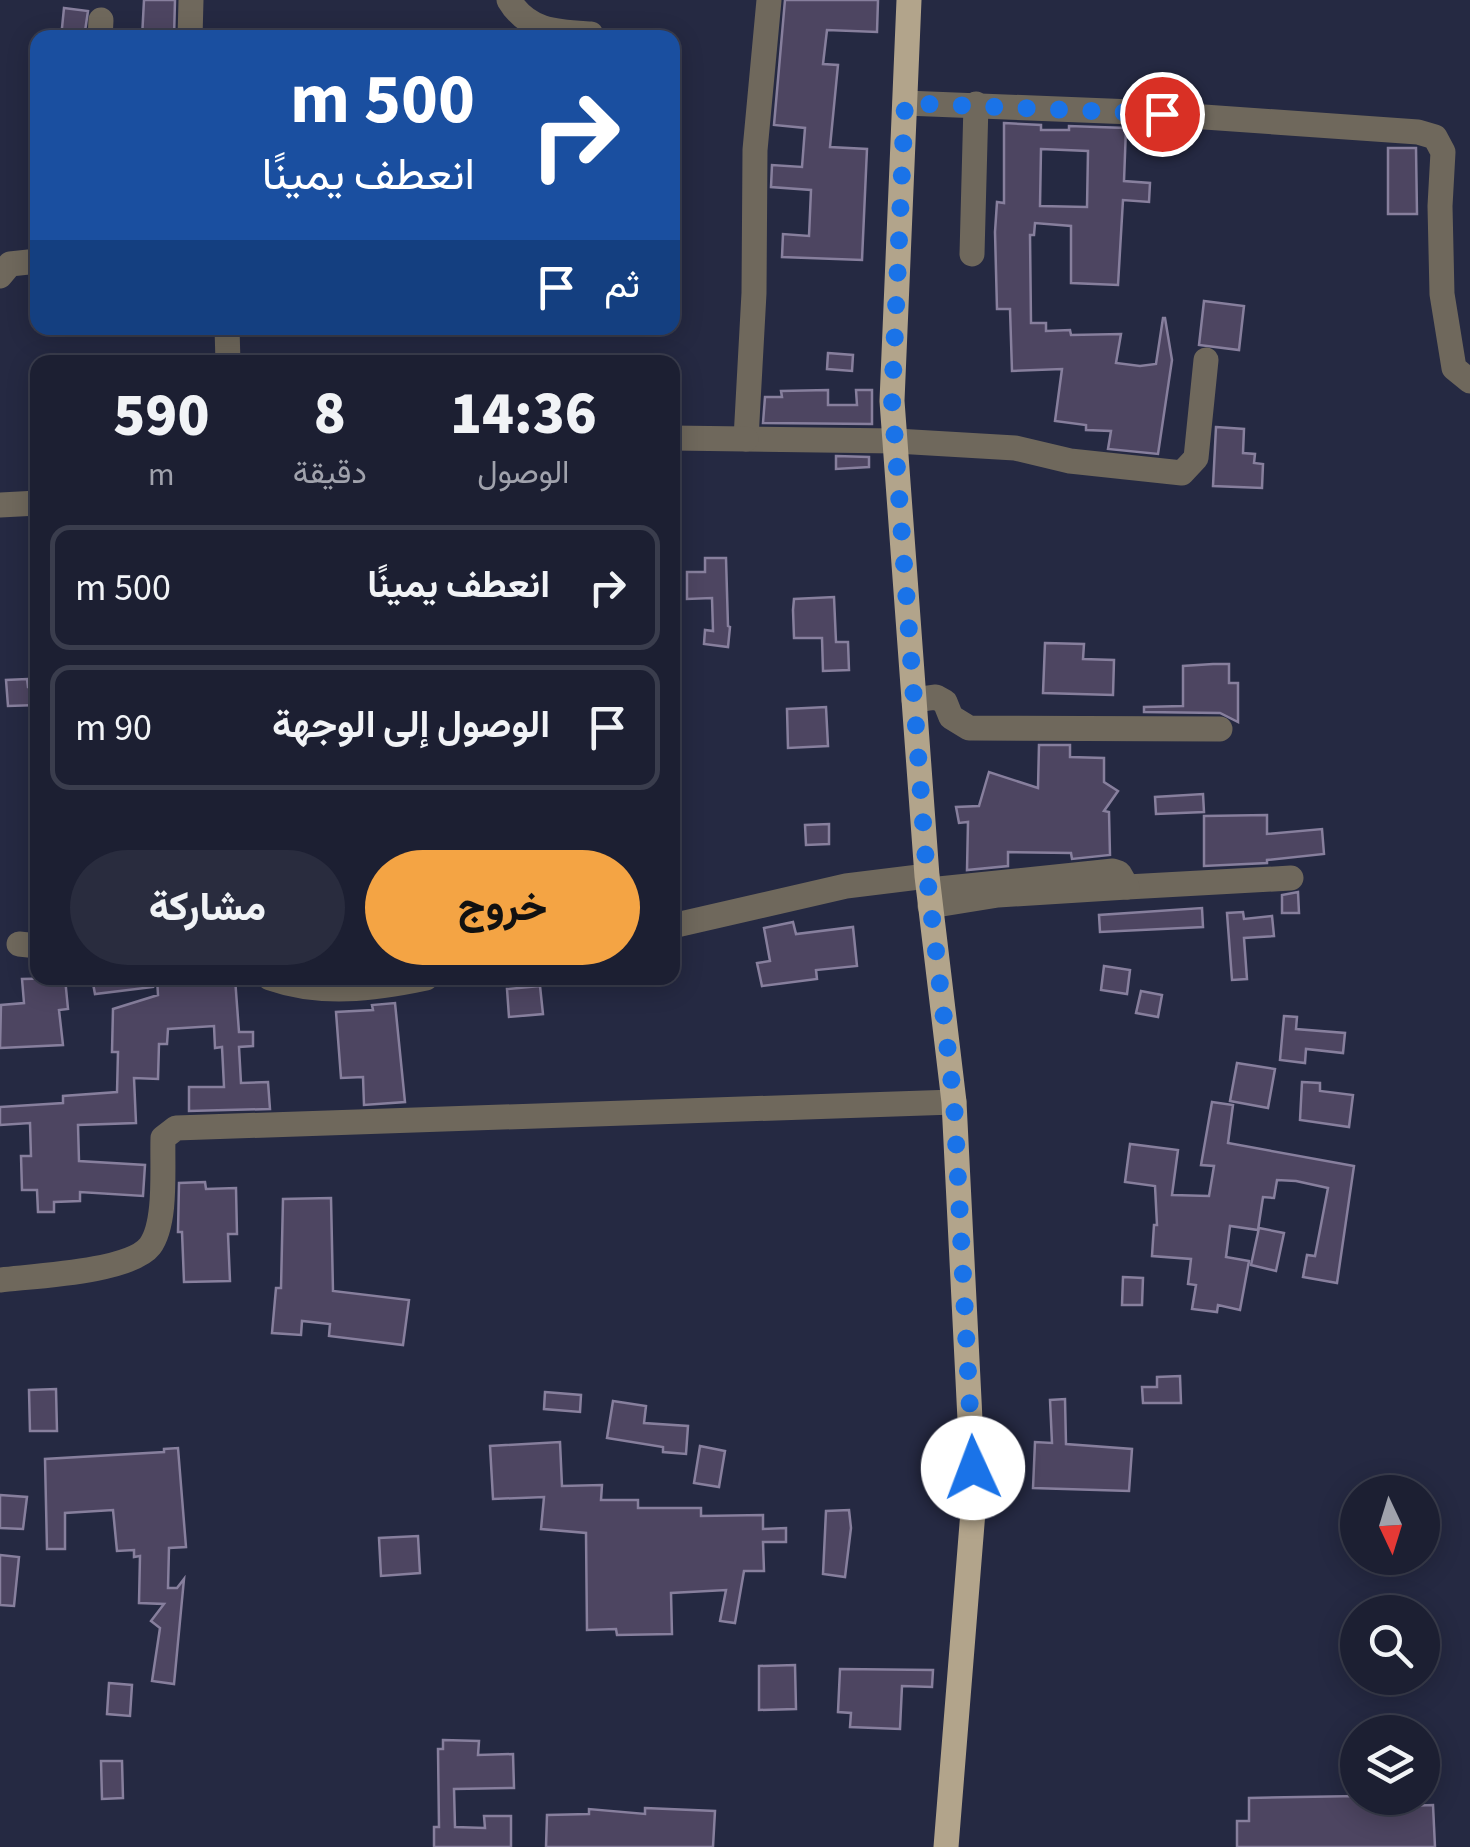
<!DOCTYPE html>
<html lang="ar">
<meta charset="utf-8">
<style>
body{margin:0;font-family:"Source Sans 3",Vazirmatn,sans-serif;background:#292c3e;color:#f1f3f6;direction:rtl;height:100vh;display:flex;flex-direction:column;font-size:38px;white-space:nowrap}
*{box-sizing:border-box;margin:0}
p{font-size:32px;color:#a0a2ac}
.icon{flex:none;width:55px;height:55px;fill:none;stroke:currentColor;stroke-width:2;stroke-linecap:round;stroke-linejoin:round}
.map{position:relative;flex:1;overflow:hidden;direction:ltr}
.side{position:absolute;left:30px;top:355px;width:650px;height:630px;display:flex;flex-direction:column;background:#1c1f32;border-radius:20px;box-shadow:0 5px 25px #0003,0 0 0 2px #3a3d4d;direction:rtl}
.side>*{flex:none}
.top-card{position:absolute;left:30px;top:30px;width:650px;height:305px;border-radius:20px;box-shadow:0 5px 25px #0003,0 0 0 2px #3a3d4d;direction:rtl;background:#1a4fa0;color:#fff;overflow:hidden}
.needle{width:65px;rotate:176deg}
.controls{position:absolute;left:1340px;top:1475px;display:grid;gap:20px}
.controls a{display:grid;place-items:center;width:100px;height:100px;border-radius:50%;background:#1c1f32;box-shadow:0 5px 25px #0003,0 0 0 2px #3a3d4d;font-size:50px}
.pin{position:absolute;display:grid;place-items:center;width:85px;height:85px;color:#fff;margin:-42px;border:5px solid #fff;border-radius:50%;box-shadow:0 2px 10px #0007}
.me{position:absolute;width:110px;margin:-55px;rotate:358deg;stroke-linejoin:round;filter:drop-shadow(0 0 8px #0008)}
.turn{display:flex;align-items:center;gap:35px;height:210px;padding:0 40px;font-size:45px}
.turn .icon{width:130px;height:130px;stroke-width:2.5}
.turn b{display:block;font-size:70px;line-height:85px}
.then{display:flex;align-items:center;height:95px;padding:0 40px;background:#0003;gap:20px;font-size:38px}
.eta{display:flex;justify-content:space-evenly;align-items:center;height:170px;text-align:center}
.eta b{font-size:60px;font-weight:800;line-height:70px}
.action{display:flex;gap:20px;margin-top:auto;padding:20px 40px}
.action a{flex:1;height:115px;border-radius:60px;background:#f4a444;color:#111;font-size:40px;font-weight:800;line-height:115px;text-align:center}
.action a+a{background:#292c3e;color:#f1f3f6}
ul{padding:0;list-style:none}
li{display:flex;align-items:center;gap:30px;height:125px;margin:0 20px 15px;padding:0 20px;border:5px solid #3a3d4d;border-radius:20px}
li div{flex:1}
li b{display:block;font-size:38px}
li em{font-style:normal}
.map>svg:first-child{display:block}
.building{fill:#4d4561;stroke:#877f9d;stroke-width:2.5;fill-rule:evenodd}
.lines{fill:none;stroke-linecap:round;stroke-linejoin:round}
.minor{stroke:#6f685c;stroke-width:25}
.major{stroke:#b2a48b;stroke-width:25}
.route{stroke:#1a73e8;stroke-width:18;stroke-dasharray:0 32.4}
</style>
<div class="map">
<svg width="1470" height="1847" viewBox="0 0 1470 1847">
<rect width="100%" height="100%" fill="#252942"/>
<g class="building">
<path d="M144,0H175L174,38H142Z"/>
<path d="M785,0H878L877,32L827,30L823,64L838,65L830,147L867,149L862,260L782,257L783,234L809,236L811,190L771,187L772,165L802,167L805,128L774,125Z"/>
<path d="M64,8L88,11L84,38H61Z"/>
<path d="M1004,123L1041,125V130H1069V126L1126,128L1124,181L1150,183L1149,202L1123,200L1118,285L1071,283V226L1035,223L1034,235H1030L1031,323H1046V331L1070,330L1071,335L1121,334L1116,363L1140,366L1156,364L1163,318H1165L1172,360L1158,454L1108,449L1111,431L1086,430V425L1055,421L1062,369L1012,371L1010,309H997L995,232L997,202L1004,203ZM1041,149L1088,151L1087,207L1040,206Z"/>
<path d="M1388,148H1416L1417,214H1388Z"/>
<path d="M1204,301L1244,306L1239,350L1199,345Z"/>
<path d="M828,353L853,355L852,371L827,369Z"/>
<path d="M828,390V405H857L856,390H872V424L763,423L765,397H782L781,391Z"/>
<path d="M1216,427L1244,429L1243,453L1255,454L1254,463L1263,464L1262,488L1213,486Z"/>
<path d="M836,456L869,457V467L836,469Z"/>
<path d="M705,558H726L728,626L730,627L728,647L704,644L705,630L713,631L712,598L687,599V572H705Z"/>
<path d="M834,597L836,642H848L849,670L823,671L822,638H794L793,610L794,599Z"/>
<path d="M1045,643L1084,644L1083,659L1114,660L1113,695L1043,693Z"/>
<path d="M1213,664H1229V683H1238V722L1220,713L1144,712V707L1183,706V666Z"/>
<path d="M27,679L28,687H38V705L8,706L6,680Z"/>
<path d="M826,707L828,746L788,748L787,709Z"/>
<path d="M1039,745H1070V757L1104,758V782L1118,791L1104,811L1109,812L1110,855L1072,859L1071,853L1008,852V866L967,870L968,822L959,823L956,807L979,806L989,772L1038,788Z"/>
<path d="M1203,794L1204,812L1156,814L1155,797Z"/>
<path d="M1267,815V834L1322,829L1324,854L1267,860V863L1204,866V816Z"/>
<path d="M829,824V844L806,845L805,825Z"/>
<path d="M1298,892L1299,913H1282V895Z"/>
<path d="M1202,908L1203,927L1100,932L1099,915Z"/>
<path d="M1243,912L1244,919L1272,916L1274,936L1244,938L1247,979L1232,980L1227,913Z"/>
<path d="M793,922L796,934L853,927L857,966L816,970L817,979L762,986L757,963L770,961L764,928Z"/>
<path d="M1104,966L1130,970L1127,994L1101,990Z"/>
<path d="M65,978L68,1009L59,1010L63,1045L0,1048L1,1005L24,1003L22,979Z"/>
<path d="M92,978H152L153,987L95,994Z"/>
<path d="M157,978H235L239,1032H253V1046L239,1047L241,1083L268,1082L270,1109L189,1111V1087H224L222,1047L215,1048L214,1026L168,1029L167,1044H159L158,1079L134,1078L136,1123L78,1125L79,1161L145,1165L143,1196L80,1192V1201L54,1202V1212H38L37,1190H22L21,1156H31L30,1123L0,1125V1107L63,1103V1096L117,1092L118,1052H112L113,1009L158,995Z"/>
<path d="M540,986L543,1014L509,1017L507,989Z"/>
<path d="M1141,991L1162,995L1158,1017L1136,1013Z"/>
<path d="M395,1003L405,1102L364,1105L363,1077L341,1078L336,1012L373,1010L372,1005Z"/>
<path d="M1284,1016L1297,1017L1296,1029L1345,1033L1343,1053L1306,1049L1305,1063L1280,1060Z"/>
<path d="M1237,1063L1275,1069L1268,1108L1230,1101Z"/>
<path d="M1302,1082L1320,1083V1091L1353,1095L1349,1127L1300,1120Z"/>
<path d="M1212,1102L1233,1105L1228,1143L1354,1166L1337,1283L1303,1277L1307,1255L1315,1256L1328,1188L1296,1181L1277,1180L1274,1198L1263,1197L1258,1230L1230,1226L1226,1257L1249,1261L1240,1310L1218,1305L1217,1312L1192,1309L1196,1285L1188,1284L1191,1259L1152,1256L1154,1225H1157L1155,1186L1125,1182L1130,1144L1178,1150L1172,1195L1209,1196L1214,1166L1201,1165Z"/>
<path d="M205,1182L206,1189L236,1188L237,1234H228L230,1281L184,1282L182,1232H178L179,1183Z"/>
<path d="M331,1198L333,1291L409,1300L403,1345L329,1336L330,1324L302,1321L301,1335L272,1333L276,1288H281L283,1199Z"/>
<path d="M1259,1228L1284,1233L1276,1271L1251,1265Z"/>
<path d="M1123,1277L1143,1278L1142,1305H1122Z"/>
<path d="M1180,1376L1181,1403H1143L1142,1387H1157V1377Z"/>
<path d="M56,1389L57,1431H30L29,1390Z"/>
<path d="M545,1392L581,1395L580,1412L544,1409Z"/>
<path d="M1065,1399L1066,1444L1132,1449L1129,1491L1033,1488L1035,1442L1052,1443L1050,1400Z"/>
<path d="M613,1401L646,1406L644,1423L688,1426L686,1454L663,1452V1447L607,1438Z"/>
<path d="M560,1442L562,1486L602,1485L601,1500H638V1508H701V1516L763,1515V1529L786,1528V1542H763L764,1571H744L735,1623L720,1621L726,1590L671,1593L672,1634L617,1635L616,1629L587,1630L586,1533L541,1529L544,1497L493,1499L490,1446Z"/>
<path d="M700,1446L725,1451L719,1487L694,1483Z"/>
<path d="M178,1448L186,1547L169,1548L168,1588H177L184,1579L174,1684L152,1681L160,1628L151,1621L164,1604L139,1603L140,1556L134,1557V1550L117,1551L113,1510L65,1513V1549H47L45,1459L164,1452V1449Z"/>
<path d="M0,1495L27,1497L23,1529L0,1528Z"/>
<path d="M849,1510L851,1528L845,1577L823,1574L826,1511Z"/>
<path d="M418,1536L420,1573L381,1576L379,1538Z"/>
<path d="M0,1555L19,1557L14,1606L0,1605Z"/>
<path d="M795,1665L796,1709L759,1710V1666Z"/>
<path d="M840,1669L933,1670L932,1687L902,1686L900,1729L850,1727L851,1713L838,1712Z"/>
<path d="M109,1683L132,1685L130,1716L107,1714Z"/>
<path d="M443,1740L479,1741L478,1755L513,1754L514,1788L454,1789L455,1827L485,1828L484,1816H511V1847H434V1827H439L438,1749H443Z"/>
<path d="M101,1761H122L123,1798L102,1799Z"/>
<path d="M1358,1796L1376,1798L1377,1807L1433,1805L1435,1847H1237V1821H1249V1798Z"/>
<path d="M645,1808L715,1811L713,1847H546L547,1815L589,1814V1809L645,1814Z"/>
</g>
<g class="lines">
<g class="minor">
<path d="M509,0C528,32 558,32 591,34"/>
<path d="M769,0L755,150L754,293L746,439L896,441L1015,448L1070,461L1182,473L1196,458L1206,360"/>
<path d="M100,38L101,20"/>
<path d="M190,38L191,0"/>
<path d="M905,103L1133,112L1418,132L1435,137L1443,152L1440,206L1442,294L1454,368L1470,381"/>
<path d="M972,254L976,104"/>
<path d="M0,276L10,264L38,261"/>
<path d="M227,328L228,362"/>
<path d="M672,438L746,439"/>
<path d="M0,505L38,503"/>
<path d="M914,700L936,697L945,702L951,717L969,728L1220,729"/>
<path d="M1127,887L1291,878"/>
<path d="M929,890L1113,871L1119,873L1127,887L998,895L930,906"/>
<path d="M672,926L846,886L927,876"/>
<path d="M19,944L38,946"/>
<path d="M270,978C321,996 374,989 426,978"/>
<path d="M0,1280C33,1276 130,1272 150,1246C167,1223 162,1167 163,1138L176,1128L954,1102"/>
</g>
<path class="major" d="M909,0L892,401L927,876L954,1102L974,1499L946,1847"/>
</g>
<g class="lines">
<path class="route" d="M973,1468L954,1102L927,876L892,400L905,103L1162,114"/>
</g>
</svg>
<div class="controls">
<a><svg class="needle" viewBox="-14 -14 28 28"><path d="M0-13l5 13h-10z" fill="#e53935"/><path d="M0 13l5-13h-10z" fill="#a0a2ac"/></svg></a>
<a><svg class="icon" aria-label="search" viewBox="0 0 24 24"><circle cx="10" cy="10" r="6"/><path d="M15 15l6 6"/></svg></a>
<a><svg class="icon" aria-label="layers" viewBox="0 0 24 24"><path d="M12 4l9 5-9 5-9-5zM3 14l9 5 9-5"/></svg></a>
</div>
<div class="pin" style="left:1162px;top:114px;background:#d93025"><svg class="icon" aria-label="arrive" viewBox="0 0 24 24"><path d="M6 21V4h12l-3 4 3 4H6"/></svg></div>
<svg class="me" style="left:973px;top:1468px" viewBox="-20 -20 40 40"><circle r="19" fill="#fff"/><path d="M0-13L10 11 0 6-10 11z" fill="#1a73e8"/></svg>
<div class="top-card">
<div class="turn"><svg class="icon" aria-label="right" viewBox="0 0 24 24"><path d="M7 20v-9h11M14 6l5 5-5 5"/></svg><div><b>500 m</b>انعطف يمينًا</div></div>
<div class="then">ثم<svg class="icon" aria-label="arrive" viewBox="0 0 24 24"><path d="M6 21V4h12l-3 4 3 4H6"/></svg></div>
</div>
<section class="side">
<div class="eta">
<div><b>14:36</b><p>الوصول</p></div>
<div><b>8</b><p>دقيقة</p></div>
<div><b>590</b><p>m</p></div>
</div>
<ul>
<li><svg class="icon" aria-label="right" viewBox="0 0 24 24"><path d="M7 20v-9h11M14 6l5 5-5 5"/></svg><div><b>انعطف يمينًا</b></div><em>500 m</em></li>
<li><svg class="icon" aria-label="arrive" viewBox="0 0 24 24"><path d="M6 21V4h12l-3 4 3 4H6"/></svg><div><b>الوصول إلى الوجهة</b></div><em>90 m</em></li>
</ul>
<div class="action"><a>خروج</a><a>مشاركة</a></div>
</section>
</div>
